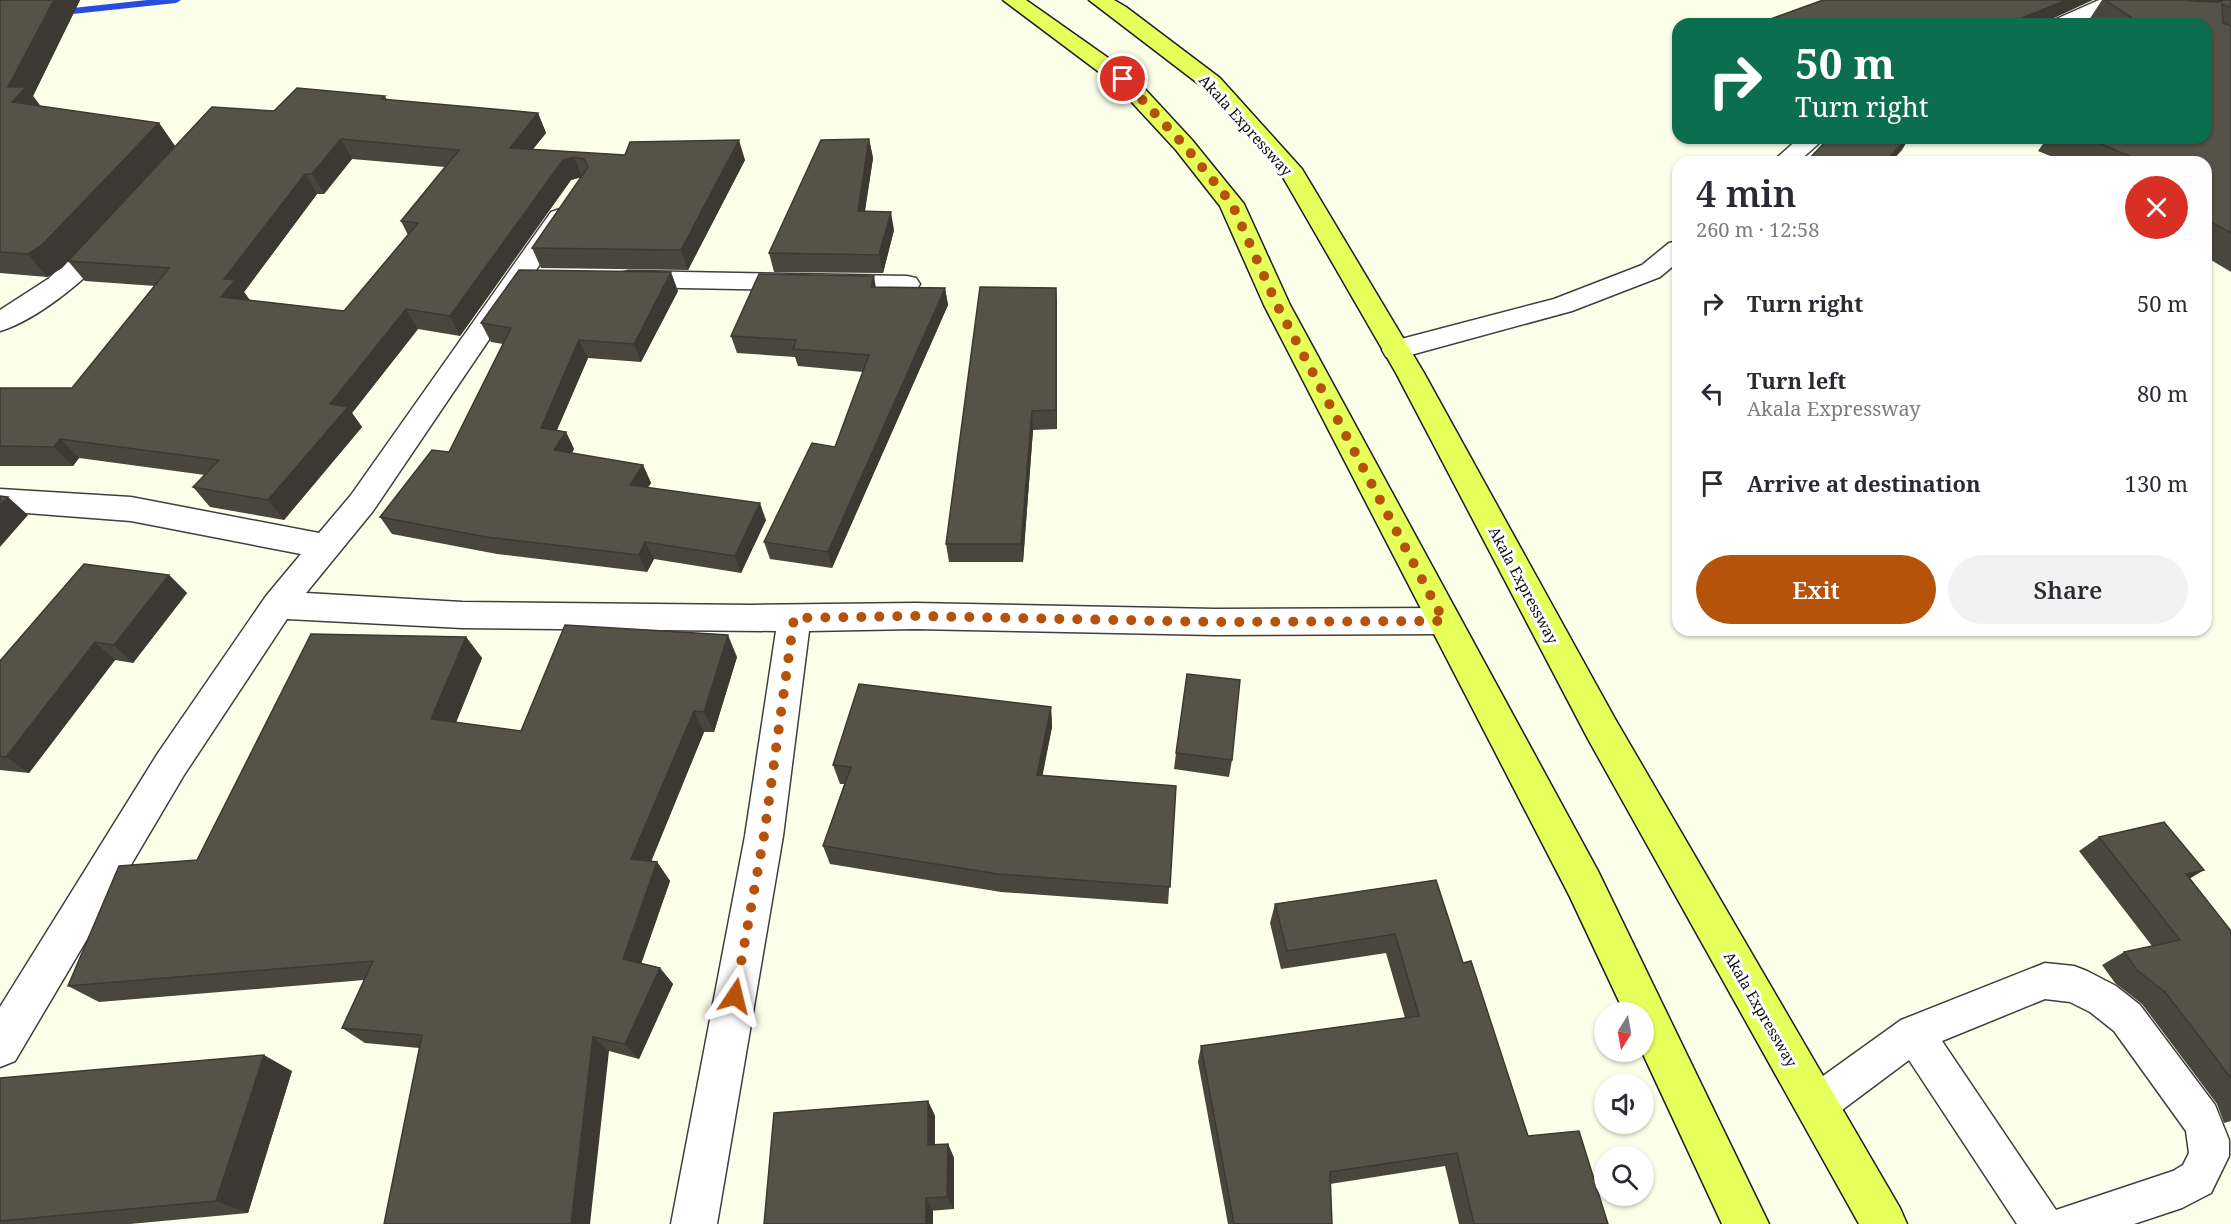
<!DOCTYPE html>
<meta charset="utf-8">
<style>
body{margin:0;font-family:"Noto Serif",serif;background:#f2f2f3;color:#2b2b33;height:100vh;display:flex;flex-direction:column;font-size:22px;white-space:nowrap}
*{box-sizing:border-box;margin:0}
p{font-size:20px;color:#7c7c81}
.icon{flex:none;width:33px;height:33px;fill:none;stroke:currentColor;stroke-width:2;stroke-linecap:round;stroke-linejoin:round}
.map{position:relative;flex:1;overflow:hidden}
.side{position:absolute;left:1672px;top:156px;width:540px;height:480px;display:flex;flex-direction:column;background:#fff;border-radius:18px;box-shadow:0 2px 4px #0004}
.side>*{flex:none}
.hud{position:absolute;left:1672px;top:18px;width:540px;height:126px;border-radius:18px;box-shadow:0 2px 4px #0004;background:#0b6e4f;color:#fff;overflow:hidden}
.needle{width:39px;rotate:191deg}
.fabs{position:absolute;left:1594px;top:1002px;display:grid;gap:12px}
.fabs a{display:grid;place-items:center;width:60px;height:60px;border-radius:50%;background:#fff;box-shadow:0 2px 4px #0004;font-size:30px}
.pin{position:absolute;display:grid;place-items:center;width:51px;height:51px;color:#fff;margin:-26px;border:3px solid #fff;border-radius:50%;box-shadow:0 2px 6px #0007}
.me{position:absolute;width:66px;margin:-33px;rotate:10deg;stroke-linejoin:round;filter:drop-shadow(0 0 4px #0008)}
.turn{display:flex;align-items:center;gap:21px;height:126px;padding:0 24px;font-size:27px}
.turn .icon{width:78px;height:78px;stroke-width:2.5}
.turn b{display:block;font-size:42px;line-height:51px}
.round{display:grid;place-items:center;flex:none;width:63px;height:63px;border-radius:32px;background:#f2f2f3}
.headline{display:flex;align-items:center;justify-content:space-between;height:102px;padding:0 24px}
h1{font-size:36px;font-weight:600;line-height:45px}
.primary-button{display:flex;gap:12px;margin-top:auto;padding:12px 24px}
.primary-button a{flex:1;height:69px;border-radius:36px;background:#b45309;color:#fff;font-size:24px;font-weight:600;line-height:69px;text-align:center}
.primary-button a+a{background:#f2f2f3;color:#2b2b33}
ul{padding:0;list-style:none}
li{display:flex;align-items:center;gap:18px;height:90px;padding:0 24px}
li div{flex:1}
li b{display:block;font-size:22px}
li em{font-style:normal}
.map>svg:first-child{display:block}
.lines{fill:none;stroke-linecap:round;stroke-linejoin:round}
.stream{fill:#284ddb;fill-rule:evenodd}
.service-casing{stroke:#3f3f3f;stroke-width:3}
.minor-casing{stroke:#3f3f3f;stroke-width:3}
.primary-casing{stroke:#1d1d1d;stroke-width:3}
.service{fill:#fff;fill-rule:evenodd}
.minor{fill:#fff;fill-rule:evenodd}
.primary{fill:#e6ff5a;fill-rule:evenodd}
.wall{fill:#49473d;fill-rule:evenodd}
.shaded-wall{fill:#3c3932}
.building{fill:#555247;stroke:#3c3932;stroke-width:1.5;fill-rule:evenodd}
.route{stroke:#b45309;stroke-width:10;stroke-dasharray:0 18}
.labels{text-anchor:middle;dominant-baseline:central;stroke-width:6;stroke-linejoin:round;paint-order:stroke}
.street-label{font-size:15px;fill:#0c0c0c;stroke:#fff}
</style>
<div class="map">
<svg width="2231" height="1224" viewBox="0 0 2231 1224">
<rect width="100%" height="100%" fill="#fbffea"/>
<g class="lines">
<path class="stream" d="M147,0H181L176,3L54,16L49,13L54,10Z"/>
<defs>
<path id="service" d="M2045,963L2074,966L2087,971L2116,986L2140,1005L2215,1105L2229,1140V1156L2211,1193L2182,1208L2134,1224H2017L1909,1060L1830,1119L1816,1125L1802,1119L1796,1105L1802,1091L1901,1020ZM2045,999L2070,1002L2090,1012L2114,1031L2186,1131L2189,1153L2183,1165L2173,1171L2056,1210L1942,1041Z"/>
<g id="minor">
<path d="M2099,0H2127L2124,4L2079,24H2050L2054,20Z"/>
<path d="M1799,138H1825L1798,162H1772Z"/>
<path d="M560,209L569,212L572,217L373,511L306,593L462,602L751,605L915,603L1215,609L1444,608L1456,612L1461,621L1456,630L1444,634L1215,635L915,629L809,631L783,836L717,1224H671L745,836L776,631L462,628L287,619L184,775L15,1061L0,1067V1007L158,753L266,596L301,554L131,521L0,511V489L131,497L319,533L351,495L551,212Z"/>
<path d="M107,231L116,233L120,239C97,272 38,320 0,331V310L48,279L98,233Z"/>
<path d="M1678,241V262L1660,277L1572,311L1396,359L1386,357L1382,350L1386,343L1554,299L1642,265L1669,243Z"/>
<path d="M629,271L907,276L916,278L920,284L916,290L907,292L629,287L620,285L616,279L620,273Z"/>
</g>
<g id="primary">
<path d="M1003,0H1026L1131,74L1192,140L1244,204L1290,305L1598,871L1769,1224H1722L1642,1052L1644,1012H1624L1570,897L1264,305L1220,206L1176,150L1115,84Z"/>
<path d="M1089,0H1114L1126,7L1220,78L1302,169L1424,373L1614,717L1900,1208L1907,1224H1859L1588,739L1396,373L1280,172L1204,88Z"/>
</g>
</defs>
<use href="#service" class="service-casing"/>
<use href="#minor" class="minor-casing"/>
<use href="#primary" class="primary-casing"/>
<use href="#service" class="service"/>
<use href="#minor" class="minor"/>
<use href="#primary" class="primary"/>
</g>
<g class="wall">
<path d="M0,0H80L33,96L40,106L159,123L175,146L62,268L47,277L0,273Z"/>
<path d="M2102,0H2231V272L2206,257V162H2065L2038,151L2047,138H2206V24H2088L2087,23Z"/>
<path d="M385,96L387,100L538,113L546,133L533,149L625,155L745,160L688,270L541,268L532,248L582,177L571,180L460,336L418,329L352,413L362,427L284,520L210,507L193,487L205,475L79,458L73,466H0V388H72L155,286L85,281L68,261L274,111ZM352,159L445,167L401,221L408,235L344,311L249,300L244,292L317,194H324Z"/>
<path d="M869,139L873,158L865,211L894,230L883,273L774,272L769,253Z"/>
<path d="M876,287L945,288L948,305L832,568L770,559L764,542L835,447L863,372L798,366L795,357L737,353L731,336Z"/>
<path d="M1056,288L1057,308V429L1033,430L1023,562H949L946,544Z"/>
<path d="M678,291L641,362L588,358L557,430L566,432L574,449L572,453L643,465L651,483L648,487L766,520L741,573L654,559L647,572L497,554L392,534L380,517L449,452L503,344L491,342L481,323Z"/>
<path d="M169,575L187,593L133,663L115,660L29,773L0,770V661Z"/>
<path d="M466,637L482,658L456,722L521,731L737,657L714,732H704L651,862H657L670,881L641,963L660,968L673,984L639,1059L609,1051L419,1048L365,1043L342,1028L364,980L99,1002L68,986L197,860Z"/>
<path d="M1051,707L1052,727L1042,775L1176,786L1168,904L1001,892L830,864L823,846L844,784H840L833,765Z"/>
<path d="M1176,753L1232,760L1229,777L1174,769Z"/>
<path d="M2099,837L2190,878L2231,931V1121L2224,1123L2217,1104L2142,1004L2115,983L2102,965L2124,952L2152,946L2079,851Z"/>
<path d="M1436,880L1463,963L1528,1136L1608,1224H1459L1445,1166L1330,1184L1332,1224H1228L1198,1062L1201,1046L1405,1018L1386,953L1281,969L1270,923L1275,904Z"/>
<path d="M292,1071L248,1213L130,1224H0V1078Z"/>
<path d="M928,1101L935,1116V1145L948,1144L954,1158V1209L764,1224Z"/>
</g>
<g class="shaded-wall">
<path d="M54,0H80L33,96L43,109L12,102L8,87Z"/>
<path d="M2064,0H2093L2054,18L2050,24H2006Z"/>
<path d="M2197,0H2224L2188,13Z"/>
<path d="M538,113L546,133L518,168L510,148Z"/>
<path d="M159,123L175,146L62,268L47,277L28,254Z"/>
<path d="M1907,138H1909L1902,150L1891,162H1885Z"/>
<path d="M341,139L352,159L324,194L312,174Z"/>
<path d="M869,139L873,158L862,229L858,211Z"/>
<path d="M739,140L745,160L688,270L681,250Z"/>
<path d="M574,157L582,177L571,180L460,336L450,316L563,160Z"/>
<path d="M305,174L317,194L244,292L250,300L221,297L224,279Z"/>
<path d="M891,212L894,230L883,273L879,255Z"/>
<path d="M671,272L678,291L641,362L634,344Z"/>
<path d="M874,276L877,294L871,287Z"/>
<path d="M945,288L948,305L832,568L828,552Z"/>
<path d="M1056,288L1057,308V429L1056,410Z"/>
<path d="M406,309L418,329L352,413L362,427L284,520L268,500L330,404Z"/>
<path d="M579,340L588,358L550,446L541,428Z"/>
<path d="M1032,411L1033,430L1023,562L1021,544Z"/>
<path d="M566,432L574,449L563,467L554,450Z"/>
<path d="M60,439L79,458L73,466L54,447Z"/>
<path d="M643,465L651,483L638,502L630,485Z"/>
<path d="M8,497L28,515L0,547V505Z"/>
<path d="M760,503L766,520L741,573L735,556Z"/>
<path d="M645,542L654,559L647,572L639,555Z"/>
<path d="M169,575L187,593L133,663L114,645Z"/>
<path d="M728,635L737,657L714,732L704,712Z"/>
<path d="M466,637L482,658L449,740L431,719Z"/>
<path d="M95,642L115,660L29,773L6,757Z"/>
<path d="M1051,707L1052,727L1039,794L1037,775Z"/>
<path d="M694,711L704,732L644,878L631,859Z"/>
<path d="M657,862L670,881L637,976L623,959Z"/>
<path d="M2204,870L2181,884L2186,874Z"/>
<path d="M660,968L673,984L639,1059L625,1044Z"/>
<path d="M593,1037L609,1051L590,1224H571Z"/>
<path d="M264,1055L292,1071L248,1213L216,1201Z"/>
<path d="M928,1101L935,1116L934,1159L928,1145Z"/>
<path d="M948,1144L954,1158V1209L947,1197Z"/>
<path d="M926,1198L933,1211V1224H926Z"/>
</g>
<g class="building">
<path d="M0,0H54L8,87H26L12,102L159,123L42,245L28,254L0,252Z"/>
<path d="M1823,0H2065L2064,1L2007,24H1757Z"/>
<path d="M2105,0H2188L2190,1L2219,2L2224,0H2231V8L2222,4L2223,23L2231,26V233L2206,219V215L2211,213L2206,211V162H2144L2086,138H2206V74L2212,72L2206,68V24H2141Z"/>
<path d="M297,88L385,96L381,99L538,113L510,148L625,155L630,142L739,140L681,250L532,248L588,167L584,159L574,157L563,160L450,316L406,309L330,404L348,407L268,500L193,487L219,460L60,439L54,447L0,446V388H72L169,268L68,261L212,107L274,111ZM341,139L459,150L401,221L418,223L344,311L221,297L235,280L224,279L305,174H312Z"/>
<path d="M1829,138H1907L1885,162H1806Z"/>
<path d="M869,139L858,211L891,212L879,255L769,253L821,140Z"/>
<path d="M519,270L671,272L634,344L579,340L541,428L566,432L554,450L643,465L630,485L760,503L735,556L645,542L639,555L486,537L380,517L432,450L449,452L511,328L481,323Z"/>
<path d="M759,274L874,276L871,287L945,288L828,552L764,542L812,443L835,447L869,355L793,349L796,340L731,336Z"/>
<path d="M980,287L1056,288V410L1032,411L1021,544H946Z"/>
<path d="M0,496L8,497L0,505Z"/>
<path d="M84,564L169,575L114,645L95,642L6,757L0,756V661Z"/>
<path d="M565,625L728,635L704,712L694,711L631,859L657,862L623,959L660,968L625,1044L593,1037L571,1224H384L422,1035L342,1028L373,961L68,986L119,866L197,860L311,634L466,637L431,719L521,731Z"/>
<path d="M1187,674L1240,680L1232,760L1176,753Z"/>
<path d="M859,684L1051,707L1037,775L1176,786L1170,887L998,874L823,846L851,767L833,765Z"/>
<path d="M2164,822L2204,870L2186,874L2231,931V1078L2165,992L2137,970L2124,952L2180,940L2099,837Z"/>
<path d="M1436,880L1463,963L1471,961L1528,1136L1579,1131L1608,1224H1474L1457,1153L1330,1172L1332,1224H1234L1201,1046L1419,1016L1395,934L1287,951L1275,904Z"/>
<path d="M264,1055L216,1201L0,1221V1078Z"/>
<path d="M928,1101V1145L948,1144L947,1197L926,1198V1224H764L774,1113Z"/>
</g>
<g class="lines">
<path class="route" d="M735,996L764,836L794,618L915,616L1215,622L1444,621L1277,305L1232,204L1184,145L1123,79"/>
</g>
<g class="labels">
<g class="street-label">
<text transform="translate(1246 125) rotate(48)">Akala Expressway</text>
<text transform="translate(1524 585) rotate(62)">Akala Expressway</text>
<text transform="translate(1761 1009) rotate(60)">Akala Expressway</text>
</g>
</g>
</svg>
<div class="fabs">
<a><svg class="needle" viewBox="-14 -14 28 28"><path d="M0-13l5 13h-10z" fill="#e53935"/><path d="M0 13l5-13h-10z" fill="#7c7c81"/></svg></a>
<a><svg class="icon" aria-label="sound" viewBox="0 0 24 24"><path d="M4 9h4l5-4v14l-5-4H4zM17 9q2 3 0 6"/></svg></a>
<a><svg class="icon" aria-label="search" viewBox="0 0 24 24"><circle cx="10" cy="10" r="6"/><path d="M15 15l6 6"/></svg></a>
</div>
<div class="pin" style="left:1123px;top:79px;background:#d93025"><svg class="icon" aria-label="arrive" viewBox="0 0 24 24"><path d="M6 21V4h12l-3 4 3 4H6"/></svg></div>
<svg class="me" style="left:735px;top:996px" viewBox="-20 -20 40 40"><path d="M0-17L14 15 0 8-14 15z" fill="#b45309" stroke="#fff" stroke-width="4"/></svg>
<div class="hud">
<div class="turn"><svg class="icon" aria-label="right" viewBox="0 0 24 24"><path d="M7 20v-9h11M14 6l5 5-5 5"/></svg><div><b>50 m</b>Turn right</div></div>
</div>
<section class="side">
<div class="headline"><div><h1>4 min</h1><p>260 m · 12:58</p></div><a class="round" style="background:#d93025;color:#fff"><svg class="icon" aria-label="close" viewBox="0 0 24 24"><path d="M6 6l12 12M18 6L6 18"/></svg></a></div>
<ul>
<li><svg class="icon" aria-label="right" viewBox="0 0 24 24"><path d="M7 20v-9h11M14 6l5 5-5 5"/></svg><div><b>Turn right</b></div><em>50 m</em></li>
<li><svg class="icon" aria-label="left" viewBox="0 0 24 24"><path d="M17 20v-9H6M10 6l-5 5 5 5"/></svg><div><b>Turn left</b><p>Akala Expressway</p></div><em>80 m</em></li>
<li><svg class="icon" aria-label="arrive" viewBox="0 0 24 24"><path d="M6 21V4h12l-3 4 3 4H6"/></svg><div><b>Arrive at destination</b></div><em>130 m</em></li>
</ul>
<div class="primary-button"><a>Exit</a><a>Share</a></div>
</section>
</div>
